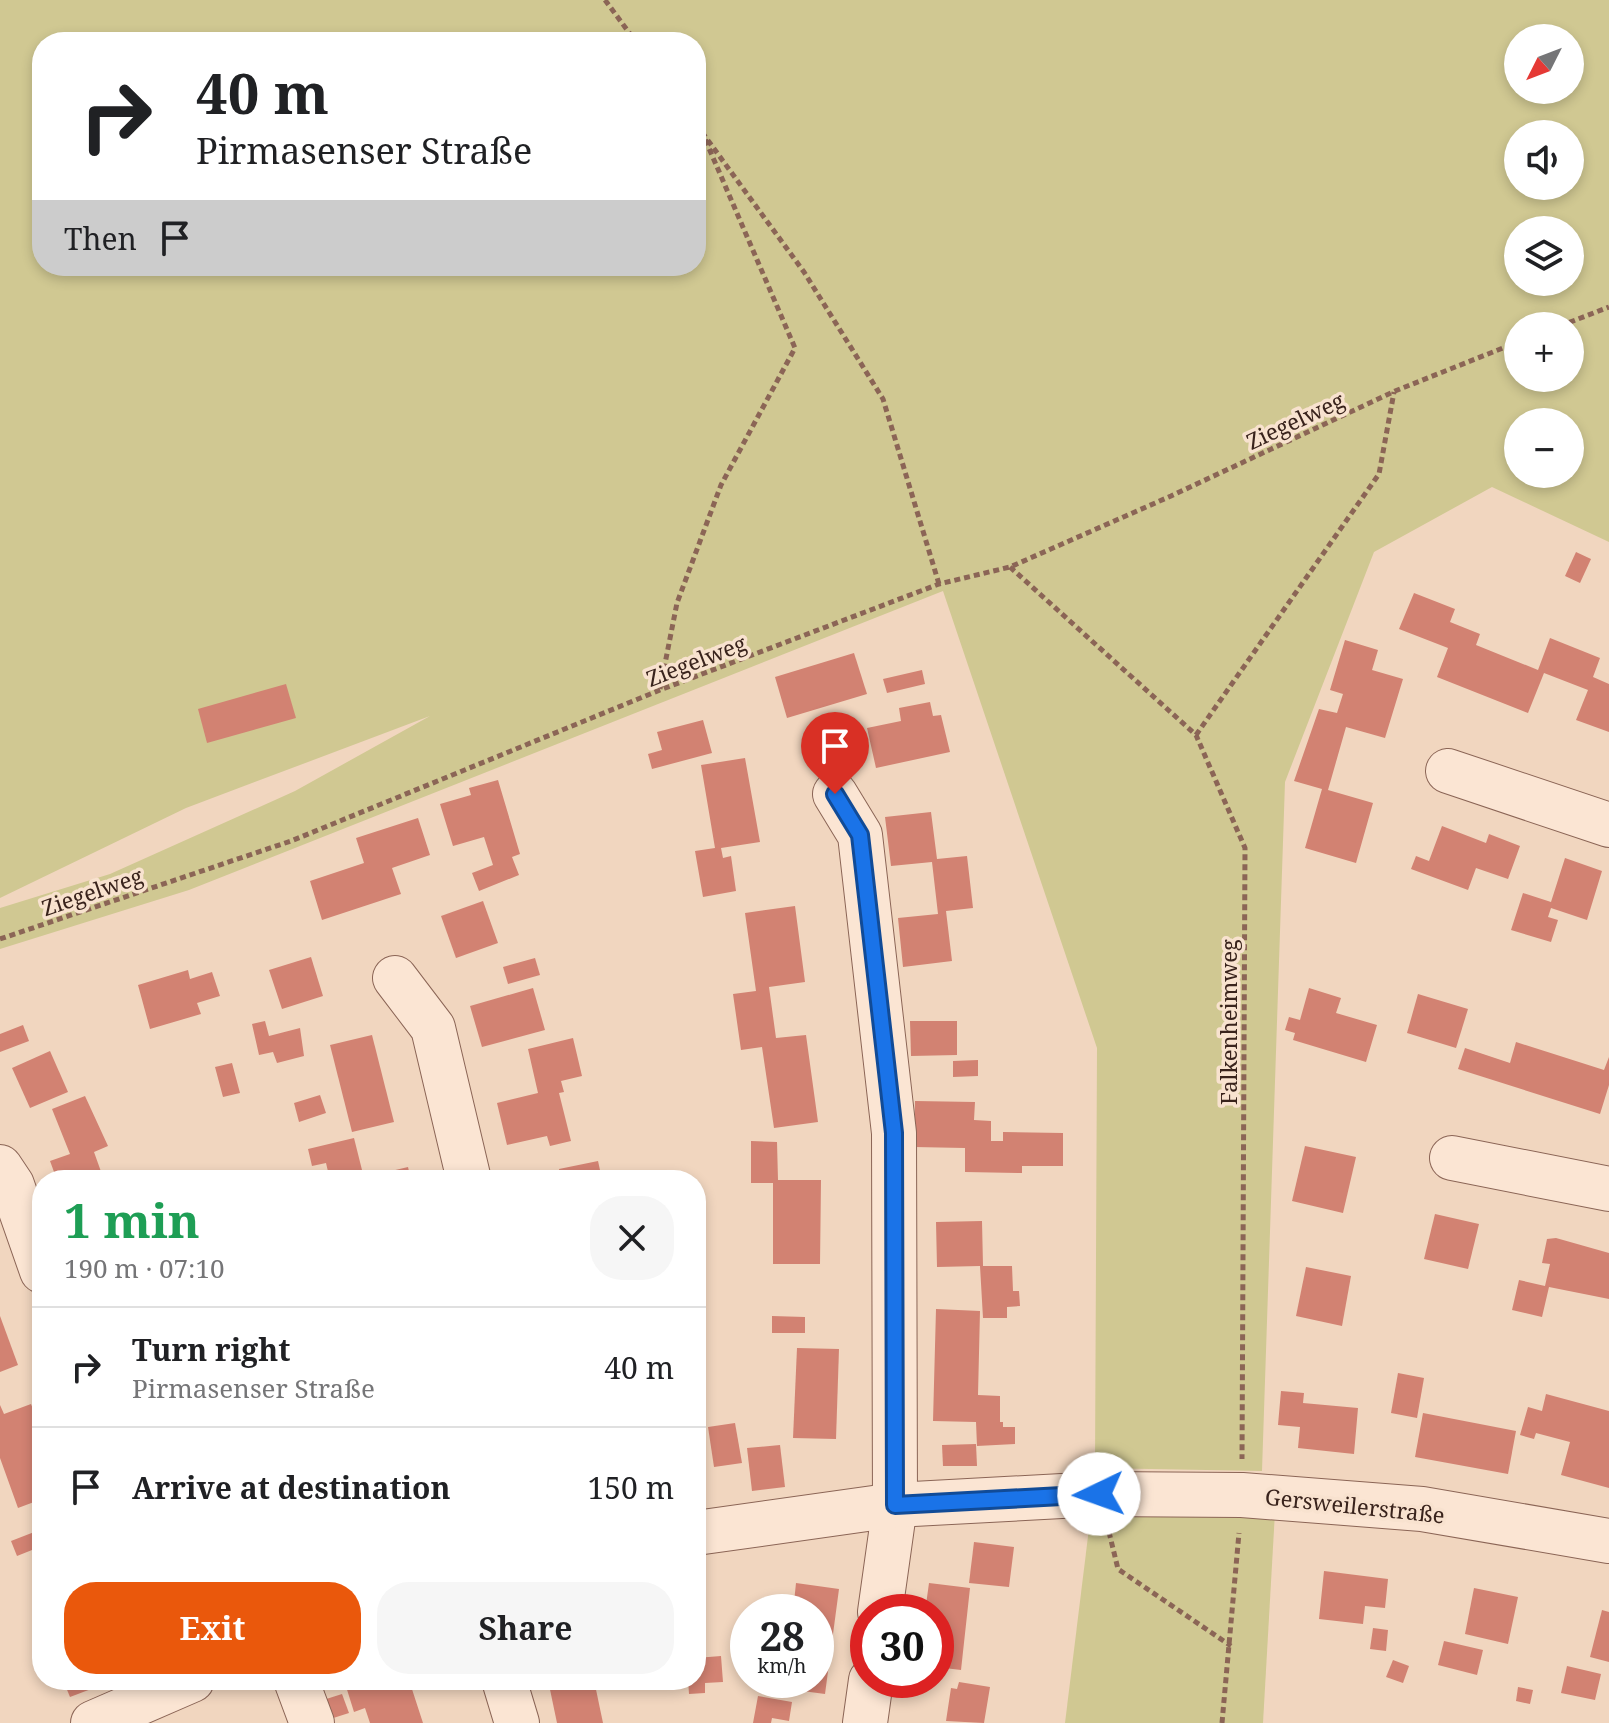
<!DOCTYPE html>
<meta charset="utf-8">
<style>
body{margin:0;font-family:"Noto Serif",serif;background:#f6f6f6;color:#202124;height:100vh;display:flex;flex-direction:column;font-size:30px;white-space:nowrap}
*{box-sizing:border-box;margin:0}
p{font-size:26px;color:#757577}
.icon{flex:none;width:44px;height:44px;fill:none;stroke:currentColor;stroke-width:2;stroke-linecap:round;stroke-linejoin:round}
.map{position:relative;flex:1;overflow:hidden}
.side{position:absolute;left:32px;top:1170px;width:674px;height:520px;display:flex;flex-direction:column;background:#fff;border-radius:32px;box-shadow:0 4px 12px #0003}
.side>*{flex:none}
.banner{position:absolute;left:32px;top:32px;width:674px;height:244px;border-radius:32px;box-shadow:0 4px 12px #0003;background:#fff;color:#202124;overflow:hidden}
.needle{width:52px;rotate:228deg}
.tools{position:absolute;left:1504px;top:24px;display:grid;gap:16px}
.tools a{display:grid;place-items:center;width:80px;height:80px;border-radius:50%;background:#fff;box-shadow:0 4px 12px #0003;font-size:40px}
.speed{position:absolute;left:730px;top:1594px;display:flex;gap:16px;font-size:40px;font-weight:700;text-align:center}
.speed>*{display:grid;place-content:center;width:104px;height:104px;border-radius:50%;background:#fff;box-shadow:0 4px 12px #0003;line-height:1}
.speed small{font-size:20px;font-weight:400}
.speed .limit{border:12px solid #d22;background:#fff;color:#111}
.pin{position:absolute;display:grid;place-items:center;width:68px;height:68px;color:#fff;margin:-82px -34px;border-radius:50% 50% 50% 0;rotate:-45deg;box-shadow:0 0 8px #0007}
.pin .icon{rotate:45deg}
.me{position:absolute;width:88px;margin:-44px;rotate:267deg;stroke-linejoin:round;filter:drop-shadow(0 0 6px #0008)}
.turn{display:flex;align-items:center;gap:28px;height:168px;padding:0 32px;font-size:36px}
.turn .icon{width:104px;height:104px;stroke-width:2.5}
.turn b{display:block;font-size:56px;line-height:68px}
.then{display:flex;align-items:center;height:76px;padding:0 32px;background:#0003;gap:16px;font-size:30px}
.round{display:grid;place-items:center;flex:none;width:84px;height:84px;border-radius:32px;background:#f6f6f6}
.summary{display:flex;align-items:center;justify-content:space-between;height:136px;padding:0 32px}
h1{font-size:48px;font-weight:700;line-height:60px;color:#1e9e55}
.cta{display:flex;gap:16px;margin-top:auto;padding:16px 32px}
.cta a{flex:1;height:92px;border-radius:32px;background:#ea580c;color:#fff;font-size:32px;font-weight:700;line-height:92px;text-align:center}
.cta a+a{background:#f6f6f6;color:#202124}
ul{padding:0;list-style:none}
li{display:flex;align-items:center;gap:24px;height:120px;padding:0 32px;border-top:2px solid #e0e0e0}
li div{flex:1}
li b{display:block;font-size:30px}
li em{font-style:normal}
.map>svg:first-child{display:block}
.green{fill:#d0c892;fill-rule:evenodd}
.building{fill:#d28272}
.lines{fill:none;stroke-linecap:round;stroke-linejoin:round}
.minor-casing{stroke:#8b6556;stroke-width:46}
.path{stroke:#8b6556;stroke-width:5;stroke-dasharray:6 4;stroke-linecap:butt}
.minor{stroke:#fbe5d3;stroke-width:44}
.route-casing{stroke:#114b97;stroke-width:20}
.route{stroke:#1a73e8;stroke-width:14}
.labels{text-anchor:middle;dominant-baseline:central;stroke-width:7;stroke-linejoin:round;paint-order:stroke}
.street-label{font-size:22px;fill:#39231c;stroke:#f8e2cf}
</style>
<div class="map">
<svg width="1609" height="1723" viewBox="0 0 1609 1723">
<rect width="100%" height="100%" fill="#f1d6bf"/>
<g class="green">
<path d="M0,0H1609V542L1492,487L1374,552L1285,782L1262,1471L1095,1468L1097,1048L943,591L189,890L0,949V908L110,874L295,791L430,716L186,808L0,898ZM1518,38H1570V90H1518ZM42,42H696V266H42ZM1518,134H1570V186H1518ZM1518,230H1570V282H1518ZM1518,326H1570V378H1518ZM1518,422H1570V474H1518Z"/>
<path d="M1093,1496L1275,1512L1263,1723H1065Z"/>
</g>
<g class="building">
<path d="M1576,552L1591,559L1580,583L1565,576Z"/>
<path d="M1414,593L1455,609L1450,622L1480,634L1476,645L1538,670L1550,638L1600,658L1593,677L1609,684V732L1576,720L1588,690L1544,673L1528,713L1437,677L1448,648L1399,629Z"/>
<path d="M1345,640L1378,650L1372,670L1403,679L1385,738L1346,727L1328,790L1373,803L1356,863L1305,848L1322,789L1294,781L1319,709L1337,713L1343,694L1330,690Z"/>
<path d="M854,653L867,694L787,718L775,677Z"/>
<path d="M922,670L925,684L887,693L883,679Z"/>
<path d="M286,684L296,718L207,743L198,709Z"/>
<path d="M930,702L933,716L941,715L950,752L876,768L867,728L901,721L899,708Z"/>
<path d="M703,720L712,753L652,769L648,754L662,750L657,732Z"/>
<path d="M745,758L760,842L721,848L723,858L731,856L736,891L703,897L695,851L715,848L701,765Z"/>
<path d="M498,780L520,854L512,857L519,875L479,891L472,873L493,865L484,837L453,846L440,804L471,795L469,788Z"/>
<path d="M931,812L937,859L967,856L973,908L946,911L952,961L903,967L898,918L938,914L932,862L891,866L885,817Z"/>
<path d="M418,818L430,855L392,868L401,894L322,920L310,881L364,863L356,838Z"/>
<path d="M1442,826L1486,843L1489,834L1520,846L1508,879L1476,868L1468,890L1411,869L1416,856L1429,861Z"/>
<path d="M1565,858L1602,871L1587,920L1551,908L1548,917L1558,920L1551,942L1511,930L1523,893L1551,902Z"/>
<path d="M483,901L498,943L456,958L441,916Z"/>
<path d="M795,906L805,982L769,987L776,1038L806,1035L818,1122L774,1128L762,1047L741,1050L733,994L756,991L745,913Z"/>
<path d="M311,957L323,996L282,1009L269,970Z"/>
<path d="M535,958L540,975L508,984L503,967Z"/>
<path d="M188,970L190,979L212,972L220,996L197,1003L201,1014L150,1029L138,985Z"/>
<path d="M533,988L545,1030L482,1047L470,1006Z"/>
<path d="M1309,988L1341,998L1336,1013L1377,1025L1366,1062L1293,1040L1295,1033L1285,1030L1289,1017L1300,1020Z"/>
<path d="M1418,994L1468,1009L1456,1048L1407,1033Z"/>
<path d="M265,1021L269,1036L300,1028L304,1056L277,1063L273,1052L259,1055L252,1024Z"/>
<path d="M910,1021H957V1055L911,1056Z"/>
<path d="M23,1025L29,1041L0,1052V1034Z"/>
<path d="M372,1035L394,1122L352,1132L330,1045Z"/>
<path d="M573,1038L582,1076L561,1081L564,1092L559,1093L571,1141L550,1146L547,1136L507,1145L497,1103L538,1093L528,1049Z"/>
<path d="M1516,1042L1604,1070L1609,1057V1085L1600,1114L1458,1069L1465,1048L1510,1063Z"/>
<path d="M50,1051L68,1092L30,1108L12,1068Z"/>
<path d="M978,1060V1076L953,1077V1061Z"/>
<path d="M232,1063L240,1093L223,1097L215,1067Z"/>
<path d="M320,1095L326,1113L299,1122L294,1103Z"/>
<path d="M85,1096L108,1146L94,1152L104,1180H57L50,1161L70,1154L52,1109Z"/>
<path d="M915,1101L975,1102L974,1120L991,1121V1141H1003V1132L1063,1133V1166H1022V1173L965,1172V1148L914,1147Z"/>
<path d="M354,1138L362,1170L352,1172L355,1180H330L326,1163L312,1166L308,1149Z"/>
<path d="M751,1141L777,1142L778,1180H821L820,1264H773V1183H751Z"/>
<path d="M1305,1146L1356,1157L1343,1213L1292,1201Z"/>
<path d="M598,1161L602,1179L561,1180L559,1169Z"/>
<path d="M408,1167L411,1180H367L366,1177Z"/>
<path d="M1435,1214L1479,1224L1468,1269L1424,1259Z"/>
<path d="M982,1221L983,1266H1012L1013,1291H1019L1020,1306L1007,1307V1318H983L980,1266L937,1267L936,1222Z"/>
<path d="M1556,1238L1609,1253V1299L1549,1287L1542,1317L1512,1310L1519,1280L1545,1286L1550,1264L1542,1263L1547,1239Z"/>
<path d="M1306,1267L1351,1276L1342,1326L1296,1316Z"/>
<path d="M936,1309L980,1311L978,1395L1000,1396V1422H1003V1427H1015V1444L977,1446L976,1422L933,1421Z"/>
<path d="M0,1316L18,1365L0,1372Z"/>
<path d="M772,1316L805,1317V1333H772Z"/>
<path d="M797,1348L839,1349L836,1439L793,1438Z"/>
<path d="M1398,1373L1424,1378L1417,1418L1391,1413Z"/>
<path d="M1281,1391L1304,1393L1303,1403L1358,1408L1354,1454L1298,1448L1300,1427L1278,1425Z"/>
<path d="M1546,1394L1609,1411V1488L1561,1475L1570,1442L1536,1433L1534,1439L1520,1435L1528,1407L1542,1411Z"/>
<path d="M31,1404L42,1432V1499L18,1508L0,1458V1405L4,1414Z"/>
<path d="M1423,1413L1516,1431L1508,1474L1415,1457Z"/>
<path d="M735,1423L742,1463L714,1467L708,1427Z"/>
<path d="M976,1444L977,1466H943L942,1445Z"/>
<path d="M780,1445L785,1487L752,1491L747,1448Z"/>
<path d="M42,1529V1546L17,1556L11,1541Z"/>
<path d="M974,1542L1014,1547L1009,1587L969,1583Z"/>
<path d="M1324,1571L1388,1579L1385,1608L1365,1606L1363,1624L1319,1619Z"/>
<path d="M796,1583L839,1589L825,1694L765,1686V1680H816V1612H793Z"/>
<path d="M929,1583L970,1588L961,1670L936,1667V1612H925Z"/>
<path d="M1474,1588L1518,1597L1508,1644L1465,1634Z"/>
<path d="M1602,1610L1609,1612V1662L1590,1657Z"/>
<path d="M1373,1628L1388,1630L1386,1651L1370,1649Z"/>
<path d="M1444,1641L1483,1650L1477,1675L1438,1665Z"/>
<path d="M721,1656L723,1682L705,1683V1693L689,1694L688,1680H696V1658Z"/>
<path d="M1393,1660L1409,1666L1403,1683L1386,1677Z"/>
<path d="M1567,1666L1601,1674L1595,1700L1561,1693Z"/>
<path d="M63,1680H106L107,1683L70,1697Z"/>
<path d="M344,1680H409L423,1723H370L365,1708L354,1712Z"/>
<path d="M548,1680H594L603,1723H557Z"/>
<path d="M959,1682L990,1687L984,1723L946,1721L951,1688L957,1689Z"/>
<path d="M1518,1687L1533,1690L1530,1704L1516,1701Z"/>
<path d="M342,1694L349,1713L327,1720L320,1701Z"/>
<path d="M758,1696L792,1702L789,1721L772,1718L771,1723H753Z"/>
</g>
<g class="lines">
<defs>
<g id="minor">
<path d="M1448,771L1609,825"/>
<path d="M835,794L860,835L894,1133L895,1505L880,1612"/>
<path d="M395,978L433,1028L469,1180"/>
<path d="M1452,1158L1609,1189"/>
<path d="M0,1167L12,1185L42,1271"/>
<path d="M696,1533L895,1505L1099,1494L1242,1495L1422,1509L1609,1541"/>
<path d="M296,1680L312,1723"/>
<path d="M504,1680L517,1723"/>
<path d="M93,1723L192,1680"/>
<path d="M865,1723L871,1680"/>
</g>
</defs>
<use href="#minor" class="minor-casing"/>
<g class="path">
<path d="M605,0L636,42"/>
<path d="M696,124L804,272L883,399L939,584"/>
<path d="M1560,326L1609,307"/>
<path d="M1010,567L1196,735L1245,848L1242,1459"/>
<path d="M660,689L677,603L721,485L795,348L702,132"/>
<path d="M1196,735L1379,474L1394,392"/>
<path d="M0,939L291,841L660,690L939,584L1010,567L1171,496L1395,391L1518,342"/>
<path d="M1109,1532L1118,1569L1231,1646"/>
<path d="M1222,1723L1239,1533"/>
</g>
<use href="#minor" class="minor"/>
</g>
<g class="lines">
<defs>
<path id="route" d="M835,794L860,835L894,1133L895,1505L1099,1494"/>
</defs>
<use href="#route" class="route-casing"/>
<use href="#route" class="route"/>
</g>
<g class="labels">
<g class="street-label">
<text transform="translate(1295 420) rotate(-25)">Ziegelweg</text>
<text transform="translate(696 660) rotate(-21)">Ziegelweg</text>
<text transform="translate(92 891) rotate(-19)">Ziegelweg</text>
<text transform="translate(1228 1022) rotate(-90)">Falkenheimweg</text>
<text transform="translate(1355 1505) rotate(6)">Gersweilerstraße</text>
</g>
</g>
</svg>
<div class="tools">
<a><svg class="needle" viewBox="-14 -14 28 28"><path d="M0-13l5 13h-10z" fill="#e53935"/><path d="M0 13l5-13h-10z" fill="#757577"/></svg></a>
<a><svg class="icon" aria-label="sound" viewBox="0 0 24 24"><path d="M4 9h4l5-4v14l-5-4H4zM17 9q2 3 0 6"/></svg></a>
<a><svg class="icon" aria-label="layers" viewBox="0 0 24 24"><path d="M12 4l9 5-9 5-9-5zM3 14l9 5 9-5"/></svg></a>
<a>+</a>
<a>−</a>
</div>
<div class="speed"><div>28<small>km/h</small></div><div class="limit">30</div></div>
<div class="pin" style="left:835px;top:794px;background:#d93025"><svg class="icon" aria-label="arrive" viewBox="0 0 24 24"><path d="M6 21V4h12l-3 4 3 4H6"/></svg></div>
<svg class="me" style="left:1099px;top:1494px" viewBox="-20 -20 40 40"><circle r="19" fill="#fff"/><path d="M0-13L10 11 0 6-10 11z" fill="#1a73e8"/></svg>
<div class="banner">
<div class="turn"><svg class="icon" aria-label="right" viewBox="0 0 24 24"><path d="M7 20v-9h11M14 6l5 5-5 5"/></svg><div><b>40 m</b>Pirmasenser Straße</div></div>
<div class="then">Then<svg class="icon" aria-label="arrive" viewBox="0 0 24 24"><path d="M6 21V4h12l-3 4 3 4H6"/></svg></div>
</div>
<section class="side">
<div class="summary"><div><h1>1 min</h1><p>190 m · 07:10</p></div><a class="round"><svg class="icon" aria-label="close" viewBox="0 0 24 24"><path d="M6 6l12 12M18 6L6 18"/></svg></a></div>
<ul>
<li><svg class="icon" aria-label="right" viewBox="0 0 24 24"><path d="M7 20v-9h11M14 6l5 5-5 5"/></svg><div><b>Turn right</b><p>Pirmasenser Straße</p></div><em>40 m</em></li>
<li><svg class="icon" aria-label="arrive" viewBox="0 0 24 24"><path d="M6 21V4h12l-3 4 3 4H6"/></svg><div><b>Arrive at destination</b></div><em>150 m</em></li>
</ul>
<div class="cta"><a>Exit</a><a>Share</a></div>
</section>
</div>
